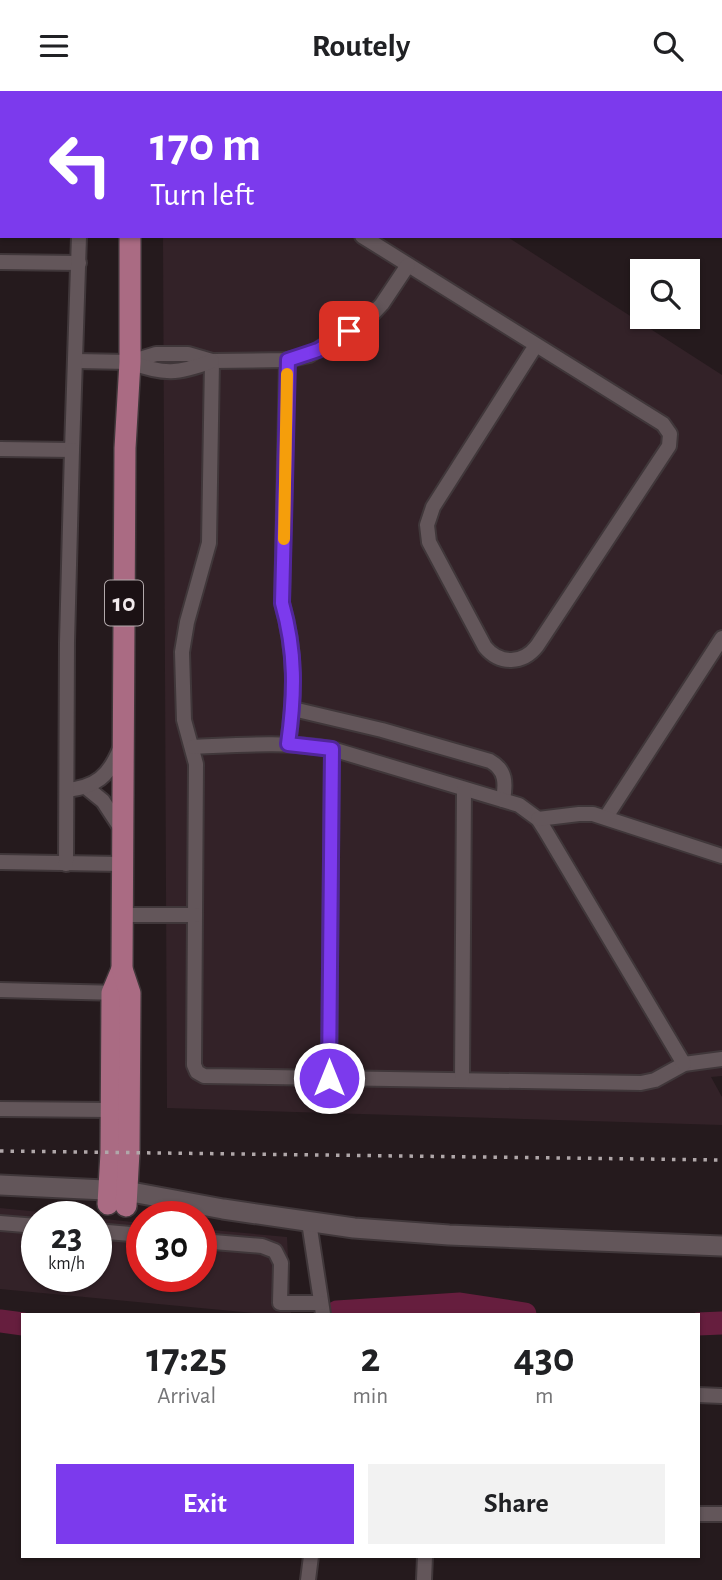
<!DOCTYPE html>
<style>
body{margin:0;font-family:"Alegreya Sans",sans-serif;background:#f2f2f2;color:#202124;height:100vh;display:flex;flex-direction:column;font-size:26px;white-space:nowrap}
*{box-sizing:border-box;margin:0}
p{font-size:23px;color:#757577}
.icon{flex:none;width:38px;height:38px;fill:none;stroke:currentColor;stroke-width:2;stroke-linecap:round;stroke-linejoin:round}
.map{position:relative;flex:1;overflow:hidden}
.panel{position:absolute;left:21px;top:1222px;width:679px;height:245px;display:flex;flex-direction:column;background:#fff;border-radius:0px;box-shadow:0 2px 5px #0004}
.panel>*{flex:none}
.top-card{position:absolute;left:0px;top:0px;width:723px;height:147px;box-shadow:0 2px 5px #0004;background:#7c3aed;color:#fff;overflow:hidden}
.fabs{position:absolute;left:630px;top:168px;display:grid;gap:14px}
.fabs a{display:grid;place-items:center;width:70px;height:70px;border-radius:0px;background:#fff;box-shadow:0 2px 5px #0004;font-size:35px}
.speed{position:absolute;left:21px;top:1110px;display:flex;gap:14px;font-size:35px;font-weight:700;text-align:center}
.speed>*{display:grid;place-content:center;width:91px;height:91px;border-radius:50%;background:#fff;box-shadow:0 2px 5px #0004;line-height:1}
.speed small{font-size:18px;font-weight:400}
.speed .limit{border:10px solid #d22;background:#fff;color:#111}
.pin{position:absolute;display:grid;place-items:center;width:60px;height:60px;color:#fff;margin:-30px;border-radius:14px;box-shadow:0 4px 10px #0006}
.me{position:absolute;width:77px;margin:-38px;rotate:0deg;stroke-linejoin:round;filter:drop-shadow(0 0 5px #0008)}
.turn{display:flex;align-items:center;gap:24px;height:147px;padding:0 35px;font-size:32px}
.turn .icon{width:91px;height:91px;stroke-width:2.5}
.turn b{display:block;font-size:49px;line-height:60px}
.eta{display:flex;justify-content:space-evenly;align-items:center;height:119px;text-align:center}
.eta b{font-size:42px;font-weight:700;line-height:49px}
.cta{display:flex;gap:14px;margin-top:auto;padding:14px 35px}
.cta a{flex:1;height:80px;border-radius:0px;background:#7c3aed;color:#fff;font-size:28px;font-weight:700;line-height:80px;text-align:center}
.cta a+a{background:#f2f2f2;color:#202124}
header{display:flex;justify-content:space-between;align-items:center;height:91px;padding:0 35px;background:#fff;font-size:32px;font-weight:700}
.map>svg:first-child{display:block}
.built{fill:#332228}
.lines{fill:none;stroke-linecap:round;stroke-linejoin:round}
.river{stroke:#661e3e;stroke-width:23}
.street-casing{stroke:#40373a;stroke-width:18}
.secondary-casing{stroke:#40373a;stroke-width:23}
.primary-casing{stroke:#40373a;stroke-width:24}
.street{stroke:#63565a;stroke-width:14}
.secondary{stroke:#63565a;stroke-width:19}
.primary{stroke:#aa6b83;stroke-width:21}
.rail{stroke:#b0a7a9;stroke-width:3.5;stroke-dasharray:3.5 7;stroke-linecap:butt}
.route-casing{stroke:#51269a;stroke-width:18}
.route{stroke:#7c3aed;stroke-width:12}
.slow{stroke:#f59e0b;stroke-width:12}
.labels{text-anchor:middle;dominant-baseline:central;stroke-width:7;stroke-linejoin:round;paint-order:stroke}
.shield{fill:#1b1114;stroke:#b2a9ab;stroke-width:2}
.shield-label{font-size:26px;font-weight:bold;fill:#f2eaec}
</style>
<header><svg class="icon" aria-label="menu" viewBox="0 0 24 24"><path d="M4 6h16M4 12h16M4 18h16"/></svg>Routely<svg class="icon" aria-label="search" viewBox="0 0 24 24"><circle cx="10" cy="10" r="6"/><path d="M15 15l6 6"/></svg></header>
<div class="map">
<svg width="722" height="1489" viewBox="0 0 722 1489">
<rect width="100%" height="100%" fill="#251a1d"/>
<g class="built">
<path d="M163,145H506L722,284V985L711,986L722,1006V1034L167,1017Z"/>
<path d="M0,1117L80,1125H37V1185H96V1127L142,1132V1185H201V1138L287,1146L291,1223H265L0,1198Z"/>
</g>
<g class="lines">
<g class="river">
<path d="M337,1221L460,1213L525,1223"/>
<path d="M0,1230L23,1233"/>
<path d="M698,1233L722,1232"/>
</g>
<defs>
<g id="street">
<path d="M248,0L249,2"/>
<path d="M362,145L663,333L670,343L669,355L537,555C523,573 500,574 485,556L429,451L427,434L433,416L536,254"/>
<path d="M0,171L79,172"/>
<path d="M287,269L282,512C296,562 295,602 288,653"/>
<path d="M76,270L130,271L156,263H188L212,270L287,269L309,264L369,227L382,213L408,174"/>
<path d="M212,270L209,452L187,531L182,561L184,629L196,673L194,974L197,981L204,985L641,992L655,989L684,973L722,968"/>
<path d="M130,271C164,284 178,283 212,270"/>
<path d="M0,358L72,359L79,145"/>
<path d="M293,618L382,639L490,670C506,679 506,692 503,709"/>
<path d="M193,656C239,654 285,650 332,658L519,714L538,728L545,739L684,973"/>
<path d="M87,697L103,710L122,739"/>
<path d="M67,699C96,696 109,685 120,658"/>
<path d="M606,726L722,547"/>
<path d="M538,728L579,723H593L722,765"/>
<path d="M0,771L122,773"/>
<path d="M66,773L67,551L72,359"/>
<path d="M122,824H195"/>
<path d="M0,899L121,902"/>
<path d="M329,987L332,658"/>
<path d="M462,989L464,698"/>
<path d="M0,1018L110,1019"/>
<path d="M309,1131L323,1223"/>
<path d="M0,1132L37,1135"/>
<path d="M96,1140L142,1144"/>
<path d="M201,1150L262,1155L275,1160L281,1172L280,1212H321"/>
<path d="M698,1304L722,1305"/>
<path d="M698,1423H722"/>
<path d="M308,1489L311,1465"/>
<path d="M424,1489L425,1465"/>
</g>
<path id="secondary" d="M0,1094L126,1100L223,1118L354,1137L449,1144L722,1155"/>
<g id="primary">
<path d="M131,2V0"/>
<path d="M108,1113L111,1062L112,902L122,878"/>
<path d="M126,1115L129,1061L130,902L122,878L125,357L130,271V145"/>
</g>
</defs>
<use href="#street" class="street-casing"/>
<use href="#secondary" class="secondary-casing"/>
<use href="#primary" class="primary-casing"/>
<use href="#street" class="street"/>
<use href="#secondary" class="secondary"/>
<use href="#primary" class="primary"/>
<path class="rail" d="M0,1060L722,1069"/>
</g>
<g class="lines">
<defs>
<path id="route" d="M329,987L332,658L288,653C295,603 296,561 282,512L288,269L318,259L349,240"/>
</defs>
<use href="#route" class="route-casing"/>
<use href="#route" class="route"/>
<path class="slow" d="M284,448L287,283"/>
</g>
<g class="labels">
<rect class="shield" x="105" y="489.5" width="38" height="45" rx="5"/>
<g class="shield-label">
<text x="124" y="512">10</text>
</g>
</g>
</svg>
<div class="fabs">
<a><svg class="icon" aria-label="search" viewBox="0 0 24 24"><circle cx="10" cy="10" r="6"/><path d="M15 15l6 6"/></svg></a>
</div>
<div class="speed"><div>23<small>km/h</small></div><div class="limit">30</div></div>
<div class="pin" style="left:349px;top:240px;background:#d93025"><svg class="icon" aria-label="arrive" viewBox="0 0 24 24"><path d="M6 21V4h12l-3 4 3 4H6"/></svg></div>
<svg class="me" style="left:329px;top:987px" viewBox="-20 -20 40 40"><circle r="17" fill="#7c3aed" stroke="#fff" stroke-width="3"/><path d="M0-11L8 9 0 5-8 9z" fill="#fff"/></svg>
<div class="top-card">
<div class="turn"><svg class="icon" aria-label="left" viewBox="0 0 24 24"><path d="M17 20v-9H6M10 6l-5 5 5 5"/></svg><div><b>170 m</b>Turn left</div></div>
</div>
<section class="panel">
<div class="eta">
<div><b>17:25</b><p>Arrival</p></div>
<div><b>2</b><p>min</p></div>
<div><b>430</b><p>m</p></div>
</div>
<div class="cta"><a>Exit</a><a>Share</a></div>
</section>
</div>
